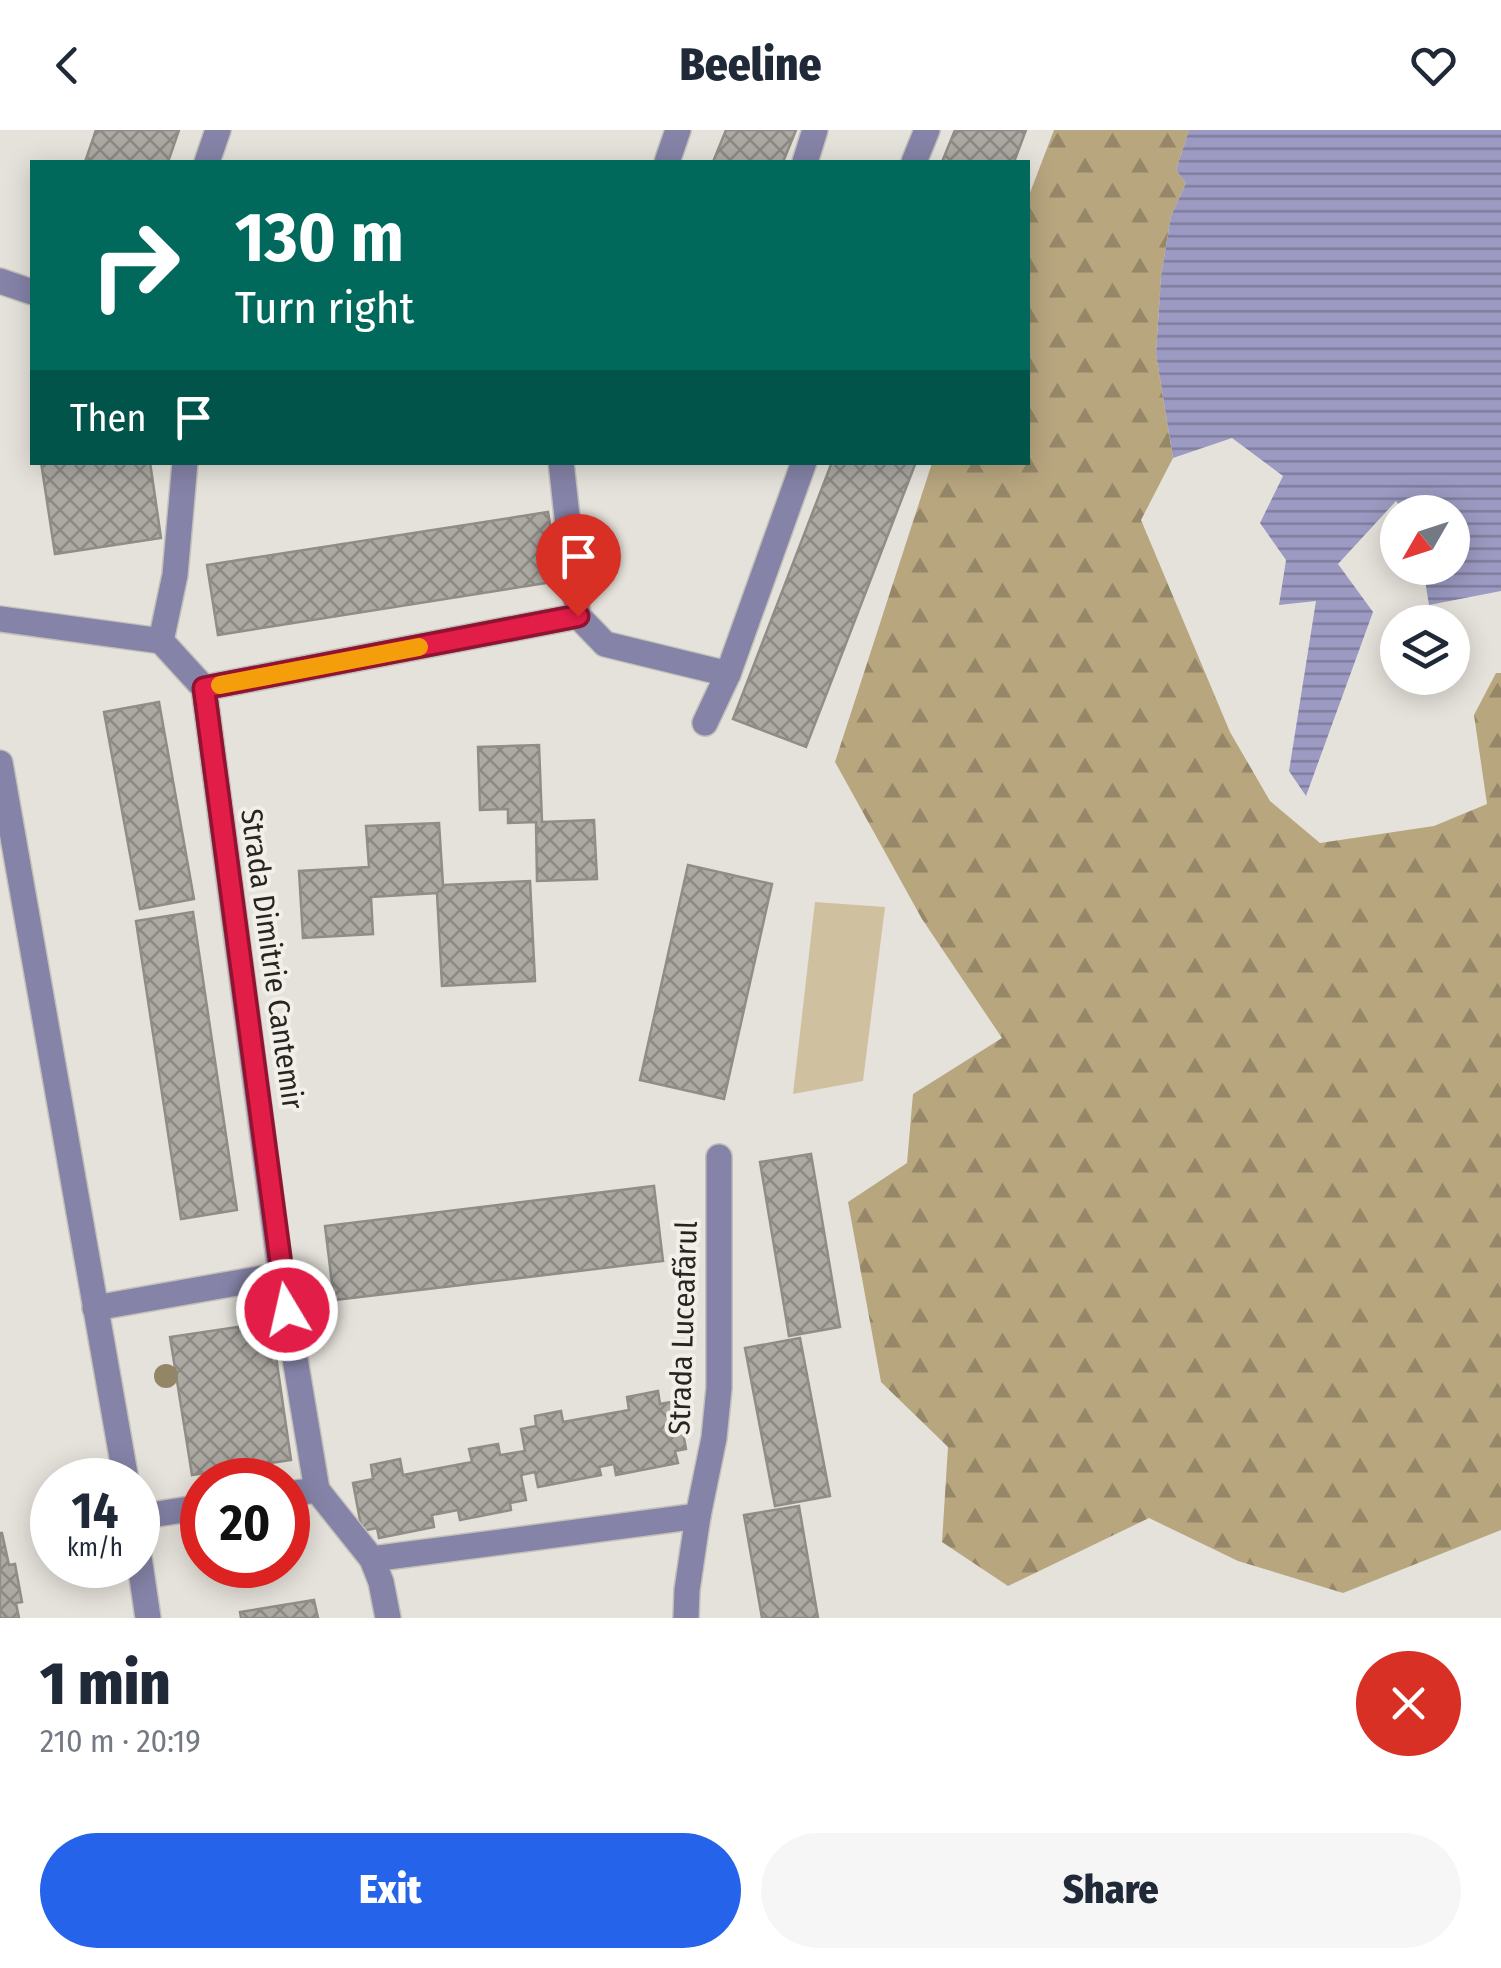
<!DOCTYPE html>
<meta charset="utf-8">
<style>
body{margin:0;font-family:"Fira Sans Condensed",sans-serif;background:#f6f6f7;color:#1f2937;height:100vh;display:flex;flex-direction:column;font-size:38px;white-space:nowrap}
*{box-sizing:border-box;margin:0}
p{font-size:32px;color:#747a83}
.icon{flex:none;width:55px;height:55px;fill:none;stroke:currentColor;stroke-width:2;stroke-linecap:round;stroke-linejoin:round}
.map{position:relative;height:1488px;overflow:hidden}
.details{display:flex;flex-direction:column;background:#fff;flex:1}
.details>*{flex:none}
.top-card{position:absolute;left:30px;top:30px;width:1000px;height:305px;border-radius:0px;box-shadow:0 5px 25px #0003;background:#00695c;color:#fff;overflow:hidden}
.needle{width:65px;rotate:231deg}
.buttons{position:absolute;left:1380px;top:365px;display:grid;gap:20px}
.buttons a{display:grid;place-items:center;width:90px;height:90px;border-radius:50%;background:#fff;box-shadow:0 5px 25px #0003;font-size:50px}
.speed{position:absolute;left:30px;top:1328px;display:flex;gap:20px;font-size:50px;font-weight:700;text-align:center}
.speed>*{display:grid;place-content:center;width:130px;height:130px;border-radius:50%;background:#fff;box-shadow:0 5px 25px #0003;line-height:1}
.speed small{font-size:25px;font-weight:400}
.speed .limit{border:15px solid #d22;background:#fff;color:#111}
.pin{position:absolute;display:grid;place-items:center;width:85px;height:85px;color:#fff;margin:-102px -42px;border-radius:50% 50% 50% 0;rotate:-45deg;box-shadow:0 0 10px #0007}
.pin .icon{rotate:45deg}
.me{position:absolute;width:110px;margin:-55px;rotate:351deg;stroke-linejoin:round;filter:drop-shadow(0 0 8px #0008)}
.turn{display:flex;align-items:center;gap:35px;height:210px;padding:0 40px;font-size:45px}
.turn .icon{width:130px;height:130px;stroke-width:2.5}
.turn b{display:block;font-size:70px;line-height:85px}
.then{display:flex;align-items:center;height:95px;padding:0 40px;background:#0003;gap:20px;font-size:38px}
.round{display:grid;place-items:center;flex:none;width:105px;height:105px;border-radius:52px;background:#f6f6f7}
.headline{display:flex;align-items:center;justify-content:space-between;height:170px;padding:0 40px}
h1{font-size:60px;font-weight:800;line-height:75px}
.action{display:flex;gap:20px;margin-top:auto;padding:20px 40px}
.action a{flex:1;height:115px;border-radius:60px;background:#2563eb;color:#fff;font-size:40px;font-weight:800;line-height:115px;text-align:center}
.action a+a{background:#f6f6f7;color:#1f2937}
header{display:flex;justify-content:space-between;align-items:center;height:130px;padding:0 40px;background:#fff;font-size:45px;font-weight:800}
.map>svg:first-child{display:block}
.green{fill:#cfc0a0}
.forest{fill:url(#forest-firs)}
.water{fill:url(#water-rules)}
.building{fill:url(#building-cross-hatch);stroke:#908d87;stroke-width:2.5}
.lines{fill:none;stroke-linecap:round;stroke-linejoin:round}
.minor-casing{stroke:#c3c0ba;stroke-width:28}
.minor{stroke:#8583a7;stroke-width:25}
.tree{fill:#928666}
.route-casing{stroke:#92132f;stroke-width:25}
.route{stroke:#e11d48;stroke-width:18}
.slow{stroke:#f59e0b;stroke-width:18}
.labels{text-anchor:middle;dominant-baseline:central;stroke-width:8;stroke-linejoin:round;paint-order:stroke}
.street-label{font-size:30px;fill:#262522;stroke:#f2efe8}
</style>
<header><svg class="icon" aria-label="back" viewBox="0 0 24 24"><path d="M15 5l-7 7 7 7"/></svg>Beeline<svg class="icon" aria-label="heart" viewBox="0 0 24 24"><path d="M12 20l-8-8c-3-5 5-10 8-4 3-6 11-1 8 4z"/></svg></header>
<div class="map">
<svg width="1501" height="1488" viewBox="0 0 1501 1488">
<defs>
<pattern id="forest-firs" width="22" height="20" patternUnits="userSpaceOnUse" patternTransform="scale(2.5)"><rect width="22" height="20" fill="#b8a67f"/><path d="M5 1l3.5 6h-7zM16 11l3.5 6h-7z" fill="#958768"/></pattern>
<pattern id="water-rules" width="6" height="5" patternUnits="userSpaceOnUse" patternTransform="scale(2.5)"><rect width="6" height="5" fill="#9c9ac2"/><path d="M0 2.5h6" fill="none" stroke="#7f7d9d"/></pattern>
<pattern id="building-cross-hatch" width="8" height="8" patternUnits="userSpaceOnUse" patternTransform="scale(2.5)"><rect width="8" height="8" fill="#aca9a3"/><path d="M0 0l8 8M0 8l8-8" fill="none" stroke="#8c8984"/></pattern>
</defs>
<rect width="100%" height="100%" fill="#e5e2db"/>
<path class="green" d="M815,772L885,777L863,951L793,964Z"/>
<path class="forest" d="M1054,0H1189L1176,40L1186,53L1171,86L1161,146L1156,224L1173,328L1141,390L1230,602L1270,671L1320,713L1434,696L1487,674L1474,585L1496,543H1501V1400L1343,1463L1238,1431L1149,1388L1008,1456L942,1412L948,1317L881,1252L848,1072L907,1033L913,964L1002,908L922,789L835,632L932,333L1028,332V68Z"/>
<path class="water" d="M1189,0H1501V461L1429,475L1423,438H1452V382H1404L1396,371L1338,434L1373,482L1306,666L1289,641L1316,471L1279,475L1286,430L1260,393L1283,346L1232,308L1173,328L1156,224L1161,146L1171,86L1186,53L1176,40Z"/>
<g class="building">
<path d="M96,0H179L168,32H85Z"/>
<path d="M726,0H796L783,32H713Z"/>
<path d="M955,0H1026L1014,32H942Z"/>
<path d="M41,332H150L161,408L55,424Z"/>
<path d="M832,332H916L806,617L733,589Z"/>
<path d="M548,382L559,451L218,505L207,435Z"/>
<path d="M159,572L194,769L140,779L104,582Z"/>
<path d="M539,615L542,692L594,690L597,749L537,751L536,692L508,693V679L480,680L478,617Z"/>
<path d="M439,693L443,755L530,751L535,851L442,856L437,763L371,767L373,804L303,808L299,741L369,737L366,696Z"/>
<path d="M688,735L772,754L724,969L640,950Z"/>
<path d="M193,782L237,1080L181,1089L136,791Z"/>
<path d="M811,1024L840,1197L789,1206L760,1032Z"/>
<path d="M654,1056L663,1131L334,1170L325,1096Z"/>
<path d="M271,1192L291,1330L192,1345L170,1207Z"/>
<path d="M800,1208L830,1366L775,1376L745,1218Z"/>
<path d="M658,1261L660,1274L677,1271L686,1319L675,1321L678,1333L616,1345L614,1334L599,1337L601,1345L538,1357L535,1342L521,1345L526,1370L510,1373L511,1380L460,1390L458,1380L432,1385L434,1397L379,1408L377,1398L362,1401L353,1353L373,1349L371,1335L400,1329L403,1345L472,1332L469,1319L498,1314L500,1325L525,1321L521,1299L536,1296L535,1286L561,1281L563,1292L629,1280L627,1267Z"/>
<path d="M799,1376L818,1488H762L744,1385Z"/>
<path d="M0,1403H2L9,1435L15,1434L22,1472L16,1473L19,1488H0Z"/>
<path d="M314,1470L318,1488H241L240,1482Z"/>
</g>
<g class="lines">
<defs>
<g id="minor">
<path d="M207,32L218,0"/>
<path d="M667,32L678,0"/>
<path d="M805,32L815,0"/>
<path d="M914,32L927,0"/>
<path d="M0,151L32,162"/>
<path d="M561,332L578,486"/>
<path d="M0,489L161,511L204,558L281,1145L95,1178"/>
<path d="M161,511L175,445L185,332"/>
<path d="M204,558L578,486L605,514L728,544"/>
<path d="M705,593L728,544L804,332"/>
<path d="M0,633L126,1350"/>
<path d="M281,1145L317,1360L288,1364"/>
<path d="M317,1360L372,1429L381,1452L388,1488"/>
<path d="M138,1387L202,1377"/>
<path d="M138,1420L148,1488"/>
<path d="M372,1429L698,1386"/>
<path d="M686,1488L687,1460L698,1386L714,1308L719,1258V1027"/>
</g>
</defs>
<use href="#minor" class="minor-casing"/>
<use href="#minor" class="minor"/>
</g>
<circle class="tree" cx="166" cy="1246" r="12"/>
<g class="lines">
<defs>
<path id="route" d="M287,1180L204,558L578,486"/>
</defs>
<use href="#route" class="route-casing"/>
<use href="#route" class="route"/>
<path class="slow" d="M220,555L419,517"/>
</g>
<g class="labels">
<g class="street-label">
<text transform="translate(272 829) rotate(82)">Strada Dimitrie Cantemir</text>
<text transform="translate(683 1198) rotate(-88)">Strada Luceafărul</text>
</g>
</g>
</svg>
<div class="buttons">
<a><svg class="needle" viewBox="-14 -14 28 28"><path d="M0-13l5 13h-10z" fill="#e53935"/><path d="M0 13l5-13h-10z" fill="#747a83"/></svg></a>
<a><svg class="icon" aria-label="layers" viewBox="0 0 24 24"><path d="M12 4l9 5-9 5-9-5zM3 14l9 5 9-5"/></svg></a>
</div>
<div class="speed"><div>14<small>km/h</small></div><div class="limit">20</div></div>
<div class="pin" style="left:578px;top:486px;background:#d93025"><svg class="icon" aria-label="arrive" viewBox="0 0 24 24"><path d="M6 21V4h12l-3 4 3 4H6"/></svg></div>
<svg class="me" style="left:287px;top:1180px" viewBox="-20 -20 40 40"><circle r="17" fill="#e11d48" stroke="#fff" stroke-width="3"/><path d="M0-11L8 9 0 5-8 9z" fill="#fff"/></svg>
<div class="top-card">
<div class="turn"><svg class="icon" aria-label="right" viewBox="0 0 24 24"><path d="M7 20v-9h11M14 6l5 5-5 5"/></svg><div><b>130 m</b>Turn right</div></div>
<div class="then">Then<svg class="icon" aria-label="arrive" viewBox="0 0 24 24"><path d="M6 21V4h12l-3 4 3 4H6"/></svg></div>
</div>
</div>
<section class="details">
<div class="headline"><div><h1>1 min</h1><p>210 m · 20:19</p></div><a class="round" style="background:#d93025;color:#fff"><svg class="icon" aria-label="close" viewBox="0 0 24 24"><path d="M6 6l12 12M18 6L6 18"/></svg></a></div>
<div class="action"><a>Exit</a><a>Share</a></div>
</section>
